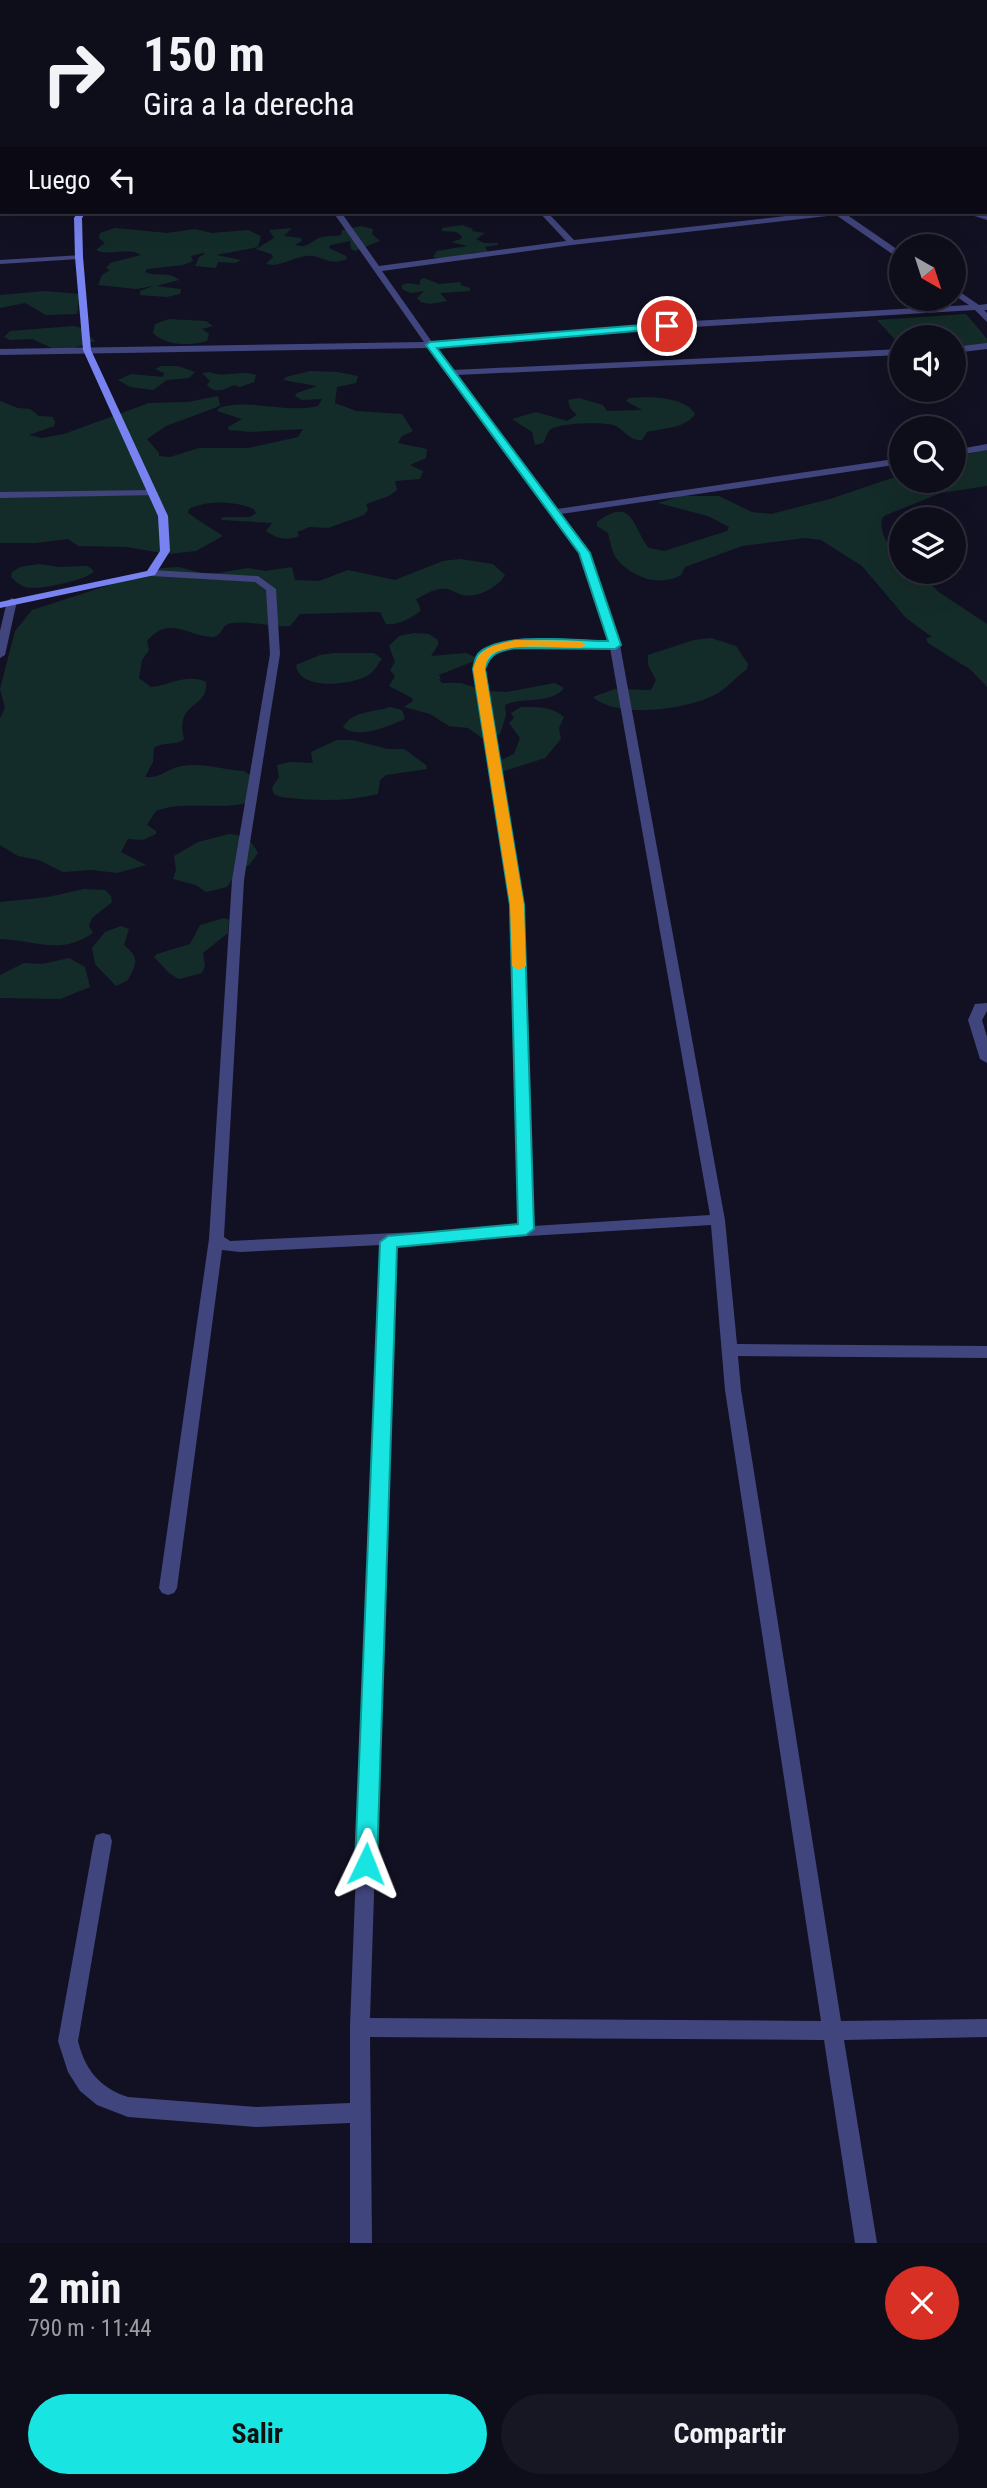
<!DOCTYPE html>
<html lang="es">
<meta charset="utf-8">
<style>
body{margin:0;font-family:"Roboto Condensed",sans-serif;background:#171623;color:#f1f3f6;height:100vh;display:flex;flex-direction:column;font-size:26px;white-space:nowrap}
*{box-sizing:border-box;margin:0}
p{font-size:23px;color:#9b9ca2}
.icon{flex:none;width:38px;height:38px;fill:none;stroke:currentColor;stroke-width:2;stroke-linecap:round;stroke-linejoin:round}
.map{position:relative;height:2243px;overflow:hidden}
.side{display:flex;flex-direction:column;background:#0e0d1a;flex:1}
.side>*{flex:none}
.top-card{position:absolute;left:0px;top:0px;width:987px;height:214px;box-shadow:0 7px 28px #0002,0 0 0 2px #2e2d39;background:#0e0d1a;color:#f1f3f6;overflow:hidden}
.needle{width:46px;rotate:141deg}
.tools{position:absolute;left:889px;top:234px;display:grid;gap:14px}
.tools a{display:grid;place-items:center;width:77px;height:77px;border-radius:50%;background:#0e0d1a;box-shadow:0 7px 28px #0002,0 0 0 2px #2e2d39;font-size:35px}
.pin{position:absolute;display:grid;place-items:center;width:60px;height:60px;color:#fff;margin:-30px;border:4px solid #fff;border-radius:50%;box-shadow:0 2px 7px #0007}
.me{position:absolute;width:77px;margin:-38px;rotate:2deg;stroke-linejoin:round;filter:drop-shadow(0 0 5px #0008)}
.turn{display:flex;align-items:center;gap:24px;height:147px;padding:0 28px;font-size:32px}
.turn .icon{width:91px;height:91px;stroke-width:2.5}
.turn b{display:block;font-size:49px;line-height:60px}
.then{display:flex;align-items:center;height:66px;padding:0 28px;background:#0003;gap:14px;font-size:26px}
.round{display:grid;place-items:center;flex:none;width:74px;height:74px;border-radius:37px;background:#171623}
.headline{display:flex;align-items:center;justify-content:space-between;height:119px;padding:0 28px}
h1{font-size:42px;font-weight:700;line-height:52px}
.action{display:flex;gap:14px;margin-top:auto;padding:14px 28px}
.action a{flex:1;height:80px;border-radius:42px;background:#18e5e2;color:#111;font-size:28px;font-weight:700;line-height:80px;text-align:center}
.action a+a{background:#171623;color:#f1f3f6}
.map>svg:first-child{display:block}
.green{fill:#142c29}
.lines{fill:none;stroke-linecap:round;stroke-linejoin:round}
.street{fill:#41457d;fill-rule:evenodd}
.secondary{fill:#7883f1;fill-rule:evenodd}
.route{fill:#18e5e2;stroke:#109593;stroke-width:2}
.slow{fill:#f59e0b}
</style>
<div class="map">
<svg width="987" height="2243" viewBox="0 0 987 2243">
<rect width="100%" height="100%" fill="#121123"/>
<g class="green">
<path d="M462,225L473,229L472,231L485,233L476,239L484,243H498V245L485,247L488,252L471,253L469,255L445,259L433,257L437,251L467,246L451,242L461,239L462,236L456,232L442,231V228Z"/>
<path d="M361,226L373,229L372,234L380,241L355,251L351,249L350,241L331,245L329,248L346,256L347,259C329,265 328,259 313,256C301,254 285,264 273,265L266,264L273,257L271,254L256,249L274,238L269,230L292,228L284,236L301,238L302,241L295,245C306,248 308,244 317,239C324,235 334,237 341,235L342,230Z"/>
<path d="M115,228L167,233L195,229L212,233L248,230L261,236L258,247L216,255L241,260L235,263L218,262L216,268L195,266L199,257L205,254L203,253L191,256L193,261L183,265L147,269L145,272C157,278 167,270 179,280L156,286L181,289L180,294L167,297L140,295V291L153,286L137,289L98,285L102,275L110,270L106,268L110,263L141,255C129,246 109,257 96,250L105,243L99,238L100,233Z"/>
<path d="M424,278L439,284L460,282L461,285L470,288V291L440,293L447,301L430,304L421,302L417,298L424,291L410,293L402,289V285L408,283L420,285V280Z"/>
<path d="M45,291L80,294L77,314L46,315L25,303L0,308V295Z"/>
<path d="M966,314L987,339V348L954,350V338H901V346L877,320Z"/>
<path d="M169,319L206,321L213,326L202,329L209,334L207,341C190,346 166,346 153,333L155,324Z"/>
<path d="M74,326L81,328L95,341L74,348L54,349L32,339L10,340L4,337L10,331Z"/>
<path d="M161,366H178L195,372L189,378L167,380L153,390L130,387L118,380L131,374L163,377L164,373L155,369Z"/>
<path d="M310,371L337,372L358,376L356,383L337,387L335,403L356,411L402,414L413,431L402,436L398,443L427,449L426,458L410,465L423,471L420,479L395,481L397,490L389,496L366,504L368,510L364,515L328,528L310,527L297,532L299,536C285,541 278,539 266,531L272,523L222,520L221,518L224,517H250L256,513L254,509C235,501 208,500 189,509L188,513C199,521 211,528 223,536L196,551L168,554L127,547L78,546L68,539L36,543H0V401L18,408L30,409L39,416L55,417L52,418L55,421L54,426L29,435L42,438L64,434L149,403L188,402L218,396L220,405L217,407L166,426L147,439L159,453V456L170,457L199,448H248L298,437L303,429L251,432L229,430L228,427L242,419L217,411L219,408C251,398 286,414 318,406L322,399L302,400L295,396L297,393L317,386L283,380L286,377Z"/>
<path d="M210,372C226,379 239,369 256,375L254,382L240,387L234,385C224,390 215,394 207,385L210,381L202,373Z"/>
<path d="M579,398L603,405L607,411H611L642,410L626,401L629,398C648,396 685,396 695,414C685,429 662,428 647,432L642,440C628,441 625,429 613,425C603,422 560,423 551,429C546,433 546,439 543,443L535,445L532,432L512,419L536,412L567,421L577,415L570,408L568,400Z"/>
<path d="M987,449V486L941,493L886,515L882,518C879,536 889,546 901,557V572H918L940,593L987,624V687L971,670L928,643L926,638L932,637L906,618L862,566L821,540L805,538L742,546L685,567L681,575C660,587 632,578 617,559C612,553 610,541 608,533L597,526V522C634,494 633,530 649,548L664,551L727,531L729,527L708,516L658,503L680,496H719L752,512L771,514L830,499L901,475V481H954V458Z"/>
<path d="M460,559L493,564L505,575C497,588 478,598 463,595C457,594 453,590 447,589C437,587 425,594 416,599L421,610C413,618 396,626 386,624L380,612H371L300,614L290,626C275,628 237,618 226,625C221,629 222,634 214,637C186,637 171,614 147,641L149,650L142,660L139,678L151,687C170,685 188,673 206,682C209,709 174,701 184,739C177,746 164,741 154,748L153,762L145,777C160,779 168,768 182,766C203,762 223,770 244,771L250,775L251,801C227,812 185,799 156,811L147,825L156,831V834L143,840L128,839L121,852L146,865L117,873L91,870L63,872L39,860L18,856L0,845V718L5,708L0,689L15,631L32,610L162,568L179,567L201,573H219L248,568L265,571L292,567L295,580L319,581L348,570L395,580L443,561Z"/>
<path d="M39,564L60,567L88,566L94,571C88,580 36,591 25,587C20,585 15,581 11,577L12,572L20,567Z"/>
<path d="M414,633L429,634L438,640V645L431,656L466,653L479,659L439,675L441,680L438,679L442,683H461L486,691L507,692L555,683L564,688C551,705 524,696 505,705L506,715L500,734L482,738L468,728L449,726L430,714L404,707L413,701L412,698L389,686L395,676L390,670L395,662L389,646L399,636Z"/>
<path d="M711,638L736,646L748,664L747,669C737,676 728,687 718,693C691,709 618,720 593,697L615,689L651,690L656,680L648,665V655L694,640Z"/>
<path d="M335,653H374L382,659C377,665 374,672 367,676C350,685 299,691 296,665L320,655Z"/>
<path d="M390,707L402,710L405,719C388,726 358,740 343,727C354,710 372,713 390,707Z"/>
<path d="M521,707C536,707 552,706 564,717L559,728L561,739L545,758L504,771L499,770V761L514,754L520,738L509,723L514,718L511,713Z"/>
<path d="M337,740H352L388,749H404L426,765L427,769L386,775L380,780L378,794C346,802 314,801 281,797L274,794L272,788L279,777L277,765L290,762L313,763L311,752Z"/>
<path d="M229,834C243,835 251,839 258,853L249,865L237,872L227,887L206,892L196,885L173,879L176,870L174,856L198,842Z"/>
<path d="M84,889L105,890L111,896L112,902L92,918L89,926L93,933C59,956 37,940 0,939V902L48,897Z"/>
<path d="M224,918L229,920L228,933L203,953L205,966L202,973L179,979L169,973L154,957L157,954L190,944L200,925Z"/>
<path d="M121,926L129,929L124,945C140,959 137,962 128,980L116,986L95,964L92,948L105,932Z"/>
<path d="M69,958L85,967L90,987L60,999L0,998V975L24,963L42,964Z"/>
</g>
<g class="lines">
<g class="street">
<path d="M51,0H57L50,2Z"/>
<rect x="132" y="0" width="6" height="2"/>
<path d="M382,0H406L378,2Z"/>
<path d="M887,0H893L894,2H888Z"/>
<rect x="985" y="33" width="2" height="4"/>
<rect x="0" y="40" width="2" height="4"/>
<rect x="985" y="87" width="2" height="4"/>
<rect x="985" y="132" width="2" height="7"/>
<rect x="985" y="148" width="2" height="4"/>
<path d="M333,212H341L379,266L566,241L539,212H547L574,240L821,212H843L901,252V258H898L836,215L572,245L382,271L432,342L693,321L969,305L954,295V288L979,305L987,304V310H984L987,313V322L975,310L693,327L436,347L453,370L901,349V355L457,375L557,509L901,458V464L561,514L590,553L620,645L725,1220L737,1344L987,1346V1358L738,1356L741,1390L841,2021L987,2019V2037L844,2040L877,2243H855L824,2040L370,2037L372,2243H350V2123L257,2127L128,2117L97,2105L80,2091L68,2072L58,2041L94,1841L96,1835L103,1833L110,1835L112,1841L78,2041C85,2070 100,2088 128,2097L257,2107L350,2103V2027L380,1245L240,1252L222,1250L177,1588L174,1593L168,1595L162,1593L159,1588L209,1239L232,880L270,654L266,590L255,582L151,576L146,573L151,570L258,576L276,589L280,654L244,880L224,1237L230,1241L519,1227L511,905L474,669L484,650C512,630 575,641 609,642L580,553L428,348L0,355V349L424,342ZM553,646L610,648L710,1215L533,1226L523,905L484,669C494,640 528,646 553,646ZM711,1225L725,1390L821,2021L370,2018L395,1244Z"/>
<path d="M962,212H974L987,216V220Z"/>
<path d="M82,255L83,257L79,259L0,264V260Z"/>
<path d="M987,343V349L954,353V347Z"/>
<path d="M987,444V450L954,456V450Z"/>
<path d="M153,490L158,493L156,495L0,498V492Z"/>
<path d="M12,598L17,601L5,655L0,658V631L7,601Z"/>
<path d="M987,1003V1011L982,1020L987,1037V1063L980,1059L968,1020L975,1004Z"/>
</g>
<g class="secondary">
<path d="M578,0H585L586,2H579Z"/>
<rect x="0" y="116" width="2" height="4"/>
<path d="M78,212H86L82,218L83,257L91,350L168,516L170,551L155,575L0,608V602L147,571L160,551L158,516L83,350L75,257L74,218Z"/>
</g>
</g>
<path class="route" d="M667,323L670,324V328L437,348L590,553L621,645L615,649L515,648C499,651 490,653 485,669L524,905L534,1229L526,1235L397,1247L377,1864L374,1871L366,1874L359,1871L355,1864L380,1242L388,1236L518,1224L510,905L473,669C474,664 475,658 478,654C499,631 578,641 608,641L579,553L426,345L430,342Z"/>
<path class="slow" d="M515,640L580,641L586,645L580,648C560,648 500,641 488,658C486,662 486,666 485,669L524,905L526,966L519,970L512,966L510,905L473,669C479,647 494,645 515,640Z"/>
</svg>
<div class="tools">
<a><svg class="needle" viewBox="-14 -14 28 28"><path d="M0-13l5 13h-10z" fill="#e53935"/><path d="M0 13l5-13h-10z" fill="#9b9ca2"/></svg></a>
<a><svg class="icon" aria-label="sound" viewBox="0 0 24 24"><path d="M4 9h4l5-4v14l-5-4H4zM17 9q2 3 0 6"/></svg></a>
<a><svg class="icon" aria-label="search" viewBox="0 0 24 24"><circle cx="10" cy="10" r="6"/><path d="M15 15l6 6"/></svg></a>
<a><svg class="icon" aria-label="layers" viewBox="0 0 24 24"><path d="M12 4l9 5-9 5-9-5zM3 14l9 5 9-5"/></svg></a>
</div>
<div class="pin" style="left:667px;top:326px;background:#d93025"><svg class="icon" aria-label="arrive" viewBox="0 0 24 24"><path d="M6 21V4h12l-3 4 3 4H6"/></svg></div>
<svg class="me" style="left:366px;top:1864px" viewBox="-20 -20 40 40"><path d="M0-17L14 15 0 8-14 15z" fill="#18e5e2" stroke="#fff" stroke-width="4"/></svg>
<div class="top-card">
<div class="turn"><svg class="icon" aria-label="right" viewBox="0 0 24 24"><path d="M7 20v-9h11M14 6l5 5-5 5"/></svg><div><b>150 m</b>Gira a la derecha</div></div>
<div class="then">Luego<svg class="icon" aria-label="left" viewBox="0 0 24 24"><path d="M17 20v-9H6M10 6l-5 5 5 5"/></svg></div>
</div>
</div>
<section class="side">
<div class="headline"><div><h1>2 min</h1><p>790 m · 11:44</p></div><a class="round" style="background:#d93025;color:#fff"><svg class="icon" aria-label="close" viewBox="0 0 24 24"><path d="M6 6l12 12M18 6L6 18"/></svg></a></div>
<div class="action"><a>Salir</a><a>Compartir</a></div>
</section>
